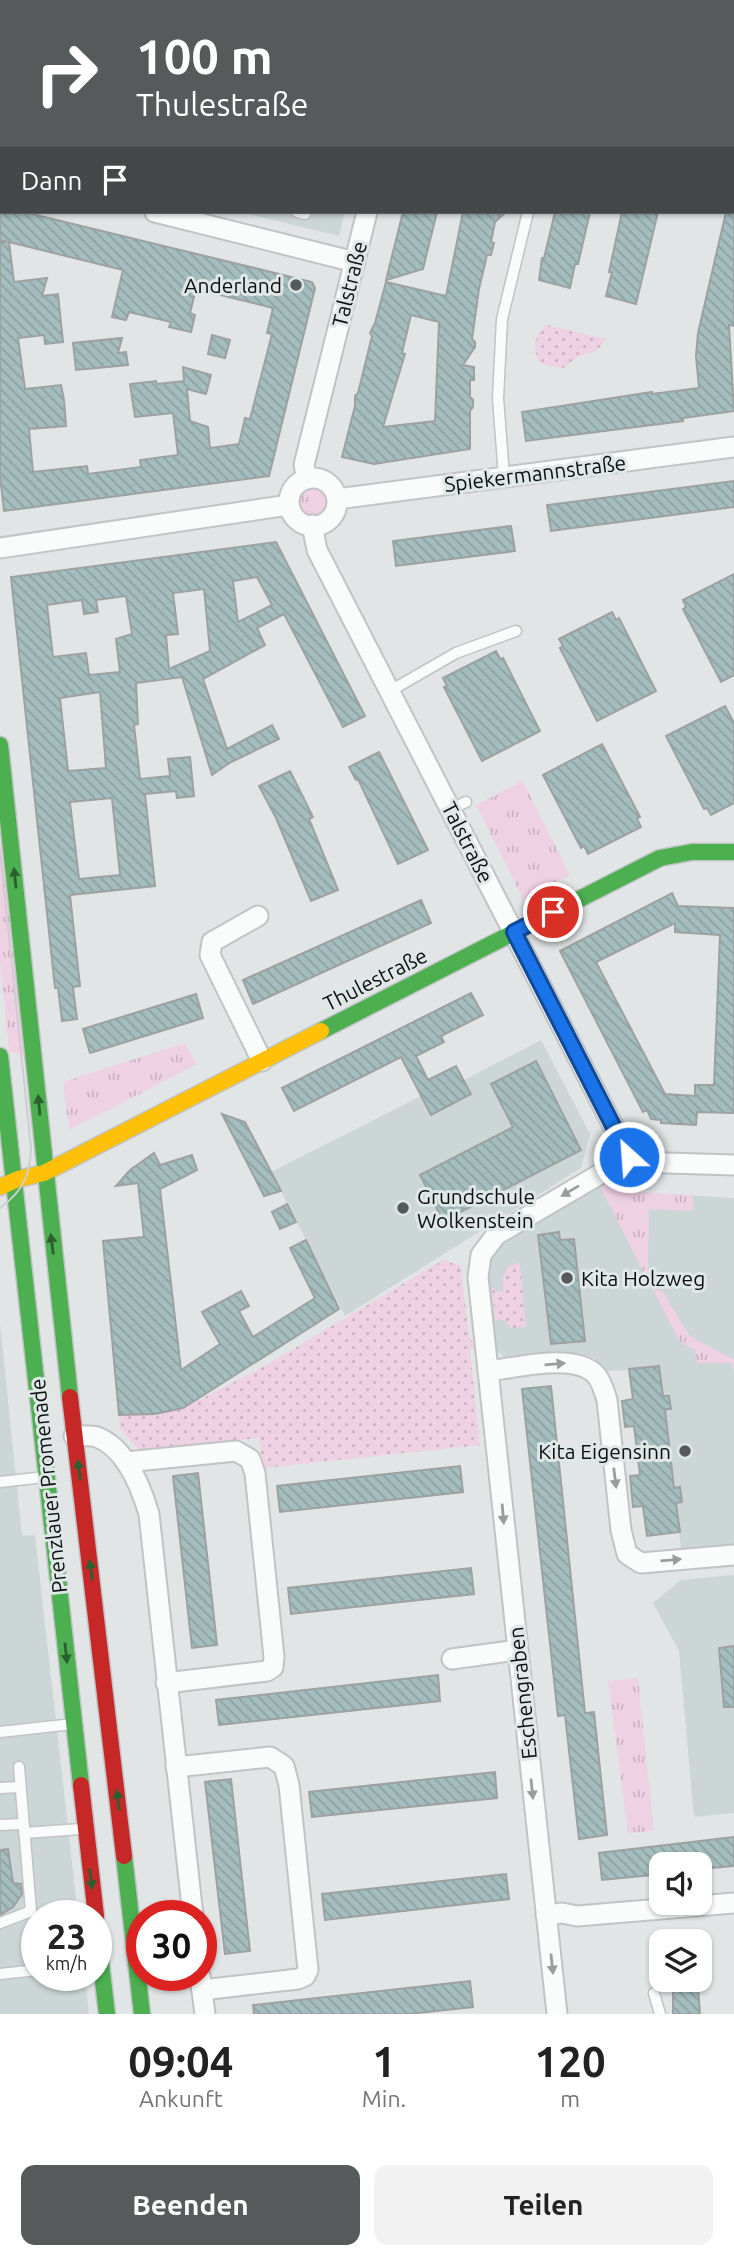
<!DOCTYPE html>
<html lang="de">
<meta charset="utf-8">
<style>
body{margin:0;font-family:Ubuntu,sans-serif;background:#f2f2f2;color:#222;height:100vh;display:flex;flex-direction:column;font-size:26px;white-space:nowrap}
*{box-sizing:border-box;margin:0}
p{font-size:23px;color:#767676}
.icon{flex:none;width:38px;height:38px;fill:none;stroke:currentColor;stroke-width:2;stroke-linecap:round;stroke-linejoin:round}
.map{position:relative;height:2014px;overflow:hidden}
.panel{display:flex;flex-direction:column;background:#fff;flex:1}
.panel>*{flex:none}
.banner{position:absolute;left:0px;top:0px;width:735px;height:214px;box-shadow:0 2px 5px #0004;background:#575a5b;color:#fff;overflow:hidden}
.buttons{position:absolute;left:649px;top:1852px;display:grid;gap:14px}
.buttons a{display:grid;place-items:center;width:63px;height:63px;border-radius:14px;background:#fff;box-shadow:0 2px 5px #0004;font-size:35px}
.speed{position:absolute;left:21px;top:1900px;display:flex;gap:14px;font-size:35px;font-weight:700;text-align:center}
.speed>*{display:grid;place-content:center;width:91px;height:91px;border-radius:50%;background:#fff;box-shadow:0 2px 5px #0004;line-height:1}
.speed small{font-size:18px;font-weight:400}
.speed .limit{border:10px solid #d22;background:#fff;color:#111}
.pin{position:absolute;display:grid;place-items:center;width:60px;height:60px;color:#fff;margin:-30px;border:4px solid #fff;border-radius:50%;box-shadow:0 2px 7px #0007}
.me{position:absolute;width:77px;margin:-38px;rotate:334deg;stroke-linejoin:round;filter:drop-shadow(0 0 5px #0008)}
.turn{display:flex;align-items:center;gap:24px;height:147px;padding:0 21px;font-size:32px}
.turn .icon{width:91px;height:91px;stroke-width:2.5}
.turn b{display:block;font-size:49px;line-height:60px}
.then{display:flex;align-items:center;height:66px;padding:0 21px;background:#0003;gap:14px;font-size:26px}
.eta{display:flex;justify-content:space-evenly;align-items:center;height:119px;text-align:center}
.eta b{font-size:42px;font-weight:700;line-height:49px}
.button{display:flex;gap:14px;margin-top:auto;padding:14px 21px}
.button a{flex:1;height:80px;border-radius:14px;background:#575a5b;color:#fff;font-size:28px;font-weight:700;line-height:80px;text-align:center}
.button a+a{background:#f2f2f2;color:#222}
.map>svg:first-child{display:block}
.built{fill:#ccd6d6}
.grass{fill:url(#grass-tufts)}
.park{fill:url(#park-dots)}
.building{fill:url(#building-back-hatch);stroke:#9da1a1;stroke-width:2;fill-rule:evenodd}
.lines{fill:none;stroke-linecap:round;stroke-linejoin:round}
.lane-casing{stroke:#c1c3c4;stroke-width:13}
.street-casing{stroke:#c1c3c4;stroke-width:23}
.fast-casing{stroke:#c1c3c4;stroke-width:19}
.slow-casing{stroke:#c1c3c4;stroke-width:19}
.jam-casing{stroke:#c1c3c4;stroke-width:19}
.lane{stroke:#fafbfb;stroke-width:10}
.street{stroke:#fafbfb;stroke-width:19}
.fast{stroke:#4caf50;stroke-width:16}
.slow{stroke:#ffc107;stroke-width:16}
.jam{stroke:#c62828;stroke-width:16}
.tram{stroke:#cdcece;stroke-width:2}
.oneway{fill:#2c5f30}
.oneway2{fill:#9b9d9d}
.route-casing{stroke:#114b97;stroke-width:18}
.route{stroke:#1a73e8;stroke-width:12}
.poi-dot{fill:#575a5b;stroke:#dfe7e7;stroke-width:2.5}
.labels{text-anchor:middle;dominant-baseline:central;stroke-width:6;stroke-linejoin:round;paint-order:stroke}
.street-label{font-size:21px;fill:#0d0f10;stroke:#dfe7e7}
.poi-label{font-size:21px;fill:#0d0f10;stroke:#dfe7e7;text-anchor:end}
</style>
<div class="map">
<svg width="734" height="2014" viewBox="0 0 734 2014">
<defs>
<pattern id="grass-tufts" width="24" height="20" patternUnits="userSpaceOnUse" patternTransform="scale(1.75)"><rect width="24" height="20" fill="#efd1e4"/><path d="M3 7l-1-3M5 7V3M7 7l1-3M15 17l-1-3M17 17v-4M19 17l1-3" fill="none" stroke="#ccb2c3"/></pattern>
<pattern id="park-dots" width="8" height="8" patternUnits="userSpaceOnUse" patternTransform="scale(1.75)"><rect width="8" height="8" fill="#efd1e4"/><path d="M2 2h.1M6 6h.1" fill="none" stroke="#ccb2c3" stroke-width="1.8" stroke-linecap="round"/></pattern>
<pattern id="building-back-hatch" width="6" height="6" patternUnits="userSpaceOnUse" patternTransform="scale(1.75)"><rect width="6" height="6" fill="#a4bdbe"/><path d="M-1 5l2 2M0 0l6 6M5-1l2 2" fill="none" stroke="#8ca1a2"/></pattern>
</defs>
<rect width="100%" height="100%" fill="#e1e5e5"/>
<g class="built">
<path d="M239,212H345L339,236Z"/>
<path d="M541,1040L590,1134L581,1168L345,1316L271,1172L421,1096L431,1115L471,1094L464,1080Z"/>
<path d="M621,1172L636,1192L734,1198V1544L681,1549L679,1532L647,1536L643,1506L633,1507L630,1476L640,1474L634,1427H625L622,1401L633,1399L629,1370L607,1371L594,1358L579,1353H565L513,1359L505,1358L497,1351L494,1345L488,1271L493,1252L501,1244Z"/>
<path d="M0,1323L22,1536L35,1535L78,1916H37V1976H85L89,2014H0Z"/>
<path d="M734,1575V1813L694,1817L679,1651L653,1603L681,1580Z"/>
</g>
<g class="grass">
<circle cx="314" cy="503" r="14"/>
<path d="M523,781L570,875L523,899L476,805Z"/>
<path d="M0,811L26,1056L9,1051L0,961Z"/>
<path d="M185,1043L197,1064L69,1130L63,1082Z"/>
<path d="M621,1172L636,1192L693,1195V1211L649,1209L648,1268L689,1335L734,1360V1372L732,1363H697L695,1350L680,1342L599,1185Z"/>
<path d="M638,1678L654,1831L628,1833L608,1681Z"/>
</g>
<g class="park">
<path d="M547,325L605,339C599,354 591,351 578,357C573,359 568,365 563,368L541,364C531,350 533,335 547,325Z"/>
<path d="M443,1260L461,1266L468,1331L475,1349L470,1350L480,1445L263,1468L259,1438L139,1451L120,1428L119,1415L155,1414L186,1407L261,1368Z"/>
<path d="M520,1263L526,1327L511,1328L504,1320H495L492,1287L497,1291H503V1277L508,1266Z"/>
</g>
<g class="building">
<path d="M734,202V326L729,325L734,411L683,418V421L526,441L522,412L652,392V394L699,388L696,356L698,333L726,212H733Z"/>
<path d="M0,212H24L312,282L315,288L269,476L4,511L0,476V242H7L0,240ZM9,242L123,270L112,317L126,320L129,312L171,322L169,327L191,332L195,315L190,313L196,289L273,308L267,333L272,334L250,419L245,418L239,444L210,448L208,427L190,421L187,389L206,394L211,375L183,367L184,381L157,384L156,381L130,384L135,417L173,413L178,455L140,460L141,467L88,474L87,466L33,472L29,429L66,426L64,400L61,385L25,389L18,338L44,335L45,344L63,342L58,294L42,296L47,278L14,282Z"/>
<path d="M403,212H437L423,269L386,280Z"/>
<path d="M463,212H506L495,222L491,242L494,243L491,255H487L479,289L472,339L475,342V347L463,365L474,367V380H470V397L473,400V407L470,411V449L374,464L342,457L355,406V396L358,393L372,336L370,333L375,323L386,282L446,296ZM411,315L439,322L435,421L383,427L405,354L402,353Z"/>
<path d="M555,212H590L578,264H575L570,288L539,280L542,258H544Z"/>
<path d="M622,212H658L636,304L606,296L612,272H609Z"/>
<path d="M212,335L230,340L225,358L208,354Z"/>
<path d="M122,338L118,353L126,352L128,365L76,370L73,343Z"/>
<path d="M734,481V507L551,531L547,505Z"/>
<path d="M511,526L515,551L396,566L393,541Z"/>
<path d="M276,542L365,716L343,727L284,614L257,628L265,645L203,679L227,749L272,725L279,739L231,762L212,775L182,677L136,683L138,724L134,725L140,779L170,776L168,759L190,757L194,796L177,798L176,791L145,794L155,886L70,895L80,986L73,987L77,1019L62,1021L58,988H55L11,577ZM257,577L272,605L238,622L233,581ZM204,589L210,651L169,669L166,635L178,634L173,593ZM126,596L132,634L116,639L120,672L89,675L86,653L53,657L47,605L82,600L84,614L98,612L96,600ZM100,692L106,768L68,771L60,698ZM112,798L120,875L79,879L70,802Z"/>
<path d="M734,574V675L721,682L683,609L686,607L683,600Z"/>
<path d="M612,612L616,620L619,618L656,691L597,721L560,648L563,646L559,639Z"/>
<path d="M496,651L500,659L503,658L540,731L482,761L444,687L447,686L443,678Z"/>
<path d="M725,706L734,723V803L711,815L707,808L704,809L666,736Z"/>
<path d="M602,744L640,817L637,819L641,827L588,854L584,846L581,848L543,775Z"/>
<path d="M379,752L428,850L398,864L358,779L356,780L349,767Z"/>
<path d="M290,771L313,817L309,819L338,890L311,901L276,818L259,786Z"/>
<path d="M672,893L678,906L734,908V1113L697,1112L696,1125L661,1123V1120L651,1119L647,1110L643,1112L560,951ZM675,923V932L720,935L714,1085H695V1096L665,1094L596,962Z"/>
<path d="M421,900L431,923L253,1004L243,980Z"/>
<path d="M471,993L483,1015L441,1036L444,1042L416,1056L428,1080L456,1066L471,1094L431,1115L401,1057L294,1111L282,1088Z"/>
<path d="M196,994L203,1018L90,1053L83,1029Z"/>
<path d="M536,1061L581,1150L443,1221L420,1175L513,1127L491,1084Z"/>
<path d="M222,1114L245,1122L281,1191L264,1196Z"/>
<path d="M154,1153L160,1165L192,1155L197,1170L160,1189L181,1370L220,1344L202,1312L241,1291L249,1306L239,1311L253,1337L315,1298L290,1248L306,1240L339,1309L183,1408L155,1414L119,1415L103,1241L144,1237L138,1183L116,1186L130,1170Z"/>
<path d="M287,1204L296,1222L280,1229L272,1212Z"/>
<path d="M559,1232L560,1240L574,1239L585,1341L551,1344L538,1235Z"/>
<path d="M659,1366L663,1396H669L671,1409H665L674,1488L680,1487L682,1502L676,1503L680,1532L647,1536L643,1506L633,1507L630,1476L640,1475L634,1426L625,1427L622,1401L633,1399L629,1369Z"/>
<path d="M551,1386L585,1713L594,1712L607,1835L579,1839L565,1715L558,1716L522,1389Z"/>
<path d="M460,1466L463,1492L280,1512L277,1486Z"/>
<path d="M198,1473L217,1645L192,1648L173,1476Z"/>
<path d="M471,1568L474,1594L291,1614L288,1588Z"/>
<path d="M734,1646V1707H724L719,1648Z"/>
<path d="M438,1675L440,1701L219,1725L216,1700Z"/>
<path d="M495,1772L497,1798L312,1817L309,1792Z"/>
<path d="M231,1779L250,1951L225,1954L205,1782Z"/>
<path d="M734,1837V1866L700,1869V1864H662V1874L602,1880L599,1853Z"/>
<path d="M8,1849L13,1883L21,1884L22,1894L13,1907L0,1915V1850Z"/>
<path d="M506,1874L509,1899L325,1920L322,1894Z"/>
<path d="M470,1981L473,2007L408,2014H254L253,2005Z"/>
<path d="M698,1986L700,2014H673V1988Z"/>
</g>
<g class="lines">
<defs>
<g id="lane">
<path d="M297,212L305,214"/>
<path d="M504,476L498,398L502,319L528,212"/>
<path d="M390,691L456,653L516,631"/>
<path d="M451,809L466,802"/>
<path d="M0,1482L45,1477"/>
<path d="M0,1732L73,1724"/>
<path d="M0,1788L20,1787"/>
<path d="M0,1825L23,1824"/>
<path d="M24,1833L81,1829"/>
<path d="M0,1923L31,1911L19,1767"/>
<path d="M0,1974L37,1970"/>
<path d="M654,1993L660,2014"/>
</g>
<g id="street">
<path d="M698,2L699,0"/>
<path d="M0,173H2"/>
<path d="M155,212L355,262"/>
<circle cx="313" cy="502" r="24"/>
<path d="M307,479L304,465L367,212"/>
<path d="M337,499L734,447"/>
<path d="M312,525L317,550L629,1157L634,1162L734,1165"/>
<path d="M0,548L289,505"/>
<path d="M258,916L212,942L210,955L262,1061"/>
<path d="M488,1371C516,1368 575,1352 596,1375C602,1382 604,1391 607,1400L621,1530L627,1554L641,1563L734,1555"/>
<path d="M74,1436C81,1436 91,1435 97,1437C126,1448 141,1487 149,1514L193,1916"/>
<path d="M126,1462L236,1451L250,1459L255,1473L274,1657L273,1667L267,1671L166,1683"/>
<path d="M452,1659L517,1650"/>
<path d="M176,1767L270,1757L284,1766L289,1785L308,1970L305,1976L298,1979L202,1990"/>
<path d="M546,1915L562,1913L577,1916L734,1903"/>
<path d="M200,1976L205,2014"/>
<path d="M557,2014L478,1277L481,1255L496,1235L629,1157"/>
</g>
<g id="fast">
<path d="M452,0L456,2"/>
<path d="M0,745L70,1397"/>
<path d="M321,1031L660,858L692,852H734"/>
<path d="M0,1056L81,1785"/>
<path d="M124,1856L142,2014"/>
<path d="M96,1922L107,2014"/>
</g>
<g id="slow">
<path d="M733,80H734"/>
<path d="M733,161H734"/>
<path d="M0,1187L18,1179L44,1173L321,1031"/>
</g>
<g id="jam">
<path d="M307,0L309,2"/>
<path d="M70,1397L124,1856"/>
<path d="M81,1785L96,1916"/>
</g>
</defs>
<use href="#lane" class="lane-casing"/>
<use href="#street" class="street-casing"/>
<use href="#fast" class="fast-casing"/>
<use href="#slow" class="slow-casing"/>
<use href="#jam" class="jam-casing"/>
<use href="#lane" class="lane"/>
<use href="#street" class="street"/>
<use href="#fast" class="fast"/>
<use href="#slow" class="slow"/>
<use href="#jam" class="jam"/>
<g class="tram">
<path d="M366,0L369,2"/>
<path d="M381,0L383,2"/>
<path d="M733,124H734"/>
<path d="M0,850L31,1148C30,1176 23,1191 0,1208"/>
</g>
</g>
<defs><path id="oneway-solid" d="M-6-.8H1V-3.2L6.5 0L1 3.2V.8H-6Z" transform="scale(1.75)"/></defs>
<g class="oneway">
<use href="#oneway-solid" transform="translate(15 878) rotate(-96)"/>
<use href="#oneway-solid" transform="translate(39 1105) rotate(-95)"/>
<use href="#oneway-solid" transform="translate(52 1244) rotate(-97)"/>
<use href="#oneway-solid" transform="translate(79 1470) rotate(-97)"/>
<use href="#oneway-solid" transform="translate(91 1570) rotate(-97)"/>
<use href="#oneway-solid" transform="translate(66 1653) rotate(84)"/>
<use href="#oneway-solid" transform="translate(118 1800) rotate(-97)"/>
<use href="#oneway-solid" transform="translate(91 1879) rotate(83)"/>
</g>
<g class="oneway2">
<use href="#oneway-solid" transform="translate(570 1191) rotate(149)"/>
<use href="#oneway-solid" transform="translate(555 1364) rotate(-5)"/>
<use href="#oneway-solid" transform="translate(615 1478) rotate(83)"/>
<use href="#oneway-solid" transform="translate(503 1514) rotate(85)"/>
<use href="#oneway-solid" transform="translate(671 1560) rotate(-5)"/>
<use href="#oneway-solid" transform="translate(532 1789) rotate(84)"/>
<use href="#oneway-solid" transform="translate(552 1964) rotate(84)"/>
</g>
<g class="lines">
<defs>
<path id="route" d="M553,912L514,932L629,1157"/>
</defs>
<use href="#route" class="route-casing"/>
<use href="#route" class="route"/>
</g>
<g class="poi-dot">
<circle cx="296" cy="285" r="7"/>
<circle cx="403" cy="1208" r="7"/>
<circle cx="567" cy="1278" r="7"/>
<circle cx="685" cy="1451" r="7"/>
</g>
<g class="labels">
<g class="street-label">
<text transform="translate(349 284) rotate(-76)">Talstraße</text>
<text transform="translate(535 473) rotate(-7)">Spiekermannstraße</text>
<text transform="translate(468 842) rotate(63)">Talstraße</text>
<text transform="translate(375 979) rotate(-27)">Thulestraße</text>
<text transform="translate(48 1486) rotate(-96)">Prenzlauer Promenade</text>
<text transform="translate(522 1693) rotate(-96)">Eschengraben</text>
</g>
<g class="poi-label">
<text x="282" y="285">Anderland</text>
<text x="417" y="1196" text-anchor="start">Grundschule<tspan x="417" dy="24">Wolkenstein</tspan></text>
<text x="581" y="1278" text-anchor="start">Kita Holzweg</text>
<text x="671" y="1451">Kita Eigensinn</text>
</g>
</g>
</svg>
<div class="buttons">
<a><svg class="icon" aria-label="sound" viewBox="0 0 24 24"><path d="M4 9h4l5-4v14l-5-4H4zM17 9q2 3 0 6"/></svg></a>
<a><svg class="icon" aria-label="layers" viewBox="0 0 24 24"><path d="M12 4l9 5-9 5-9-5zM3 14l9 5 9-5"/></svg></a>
</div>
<div class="speed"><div>23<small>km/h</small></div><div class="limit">30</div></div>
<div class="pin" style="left:553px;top:912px;background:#d93025"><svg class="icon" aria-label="arrive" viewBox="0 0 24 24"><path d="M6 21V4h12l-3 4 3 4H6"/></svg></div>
<svg class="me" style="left:629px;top:1157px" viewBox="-20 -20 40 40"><circle r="17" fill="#1a73e8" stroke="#fff" stroke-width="3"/><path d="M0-11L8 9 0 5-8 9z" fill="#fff"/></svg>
<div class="banner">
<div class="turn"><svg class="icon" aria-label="right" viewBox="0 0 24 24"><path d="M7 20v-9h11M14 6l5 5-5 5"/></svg><div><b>100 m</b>Thulestraße</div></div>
<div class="then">Dann<svg class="icon" aria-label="arrive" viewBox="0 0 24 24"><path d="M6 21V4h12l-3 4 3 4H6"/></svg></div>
</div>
</div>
<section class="panel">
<div class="eta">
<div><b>09:04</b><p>Ankunft</p></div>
<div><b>1</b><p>Min.</p></div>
<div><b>120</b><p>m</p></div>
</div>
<div class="button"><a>Beenden</a><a>Teilen</a></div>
</section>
